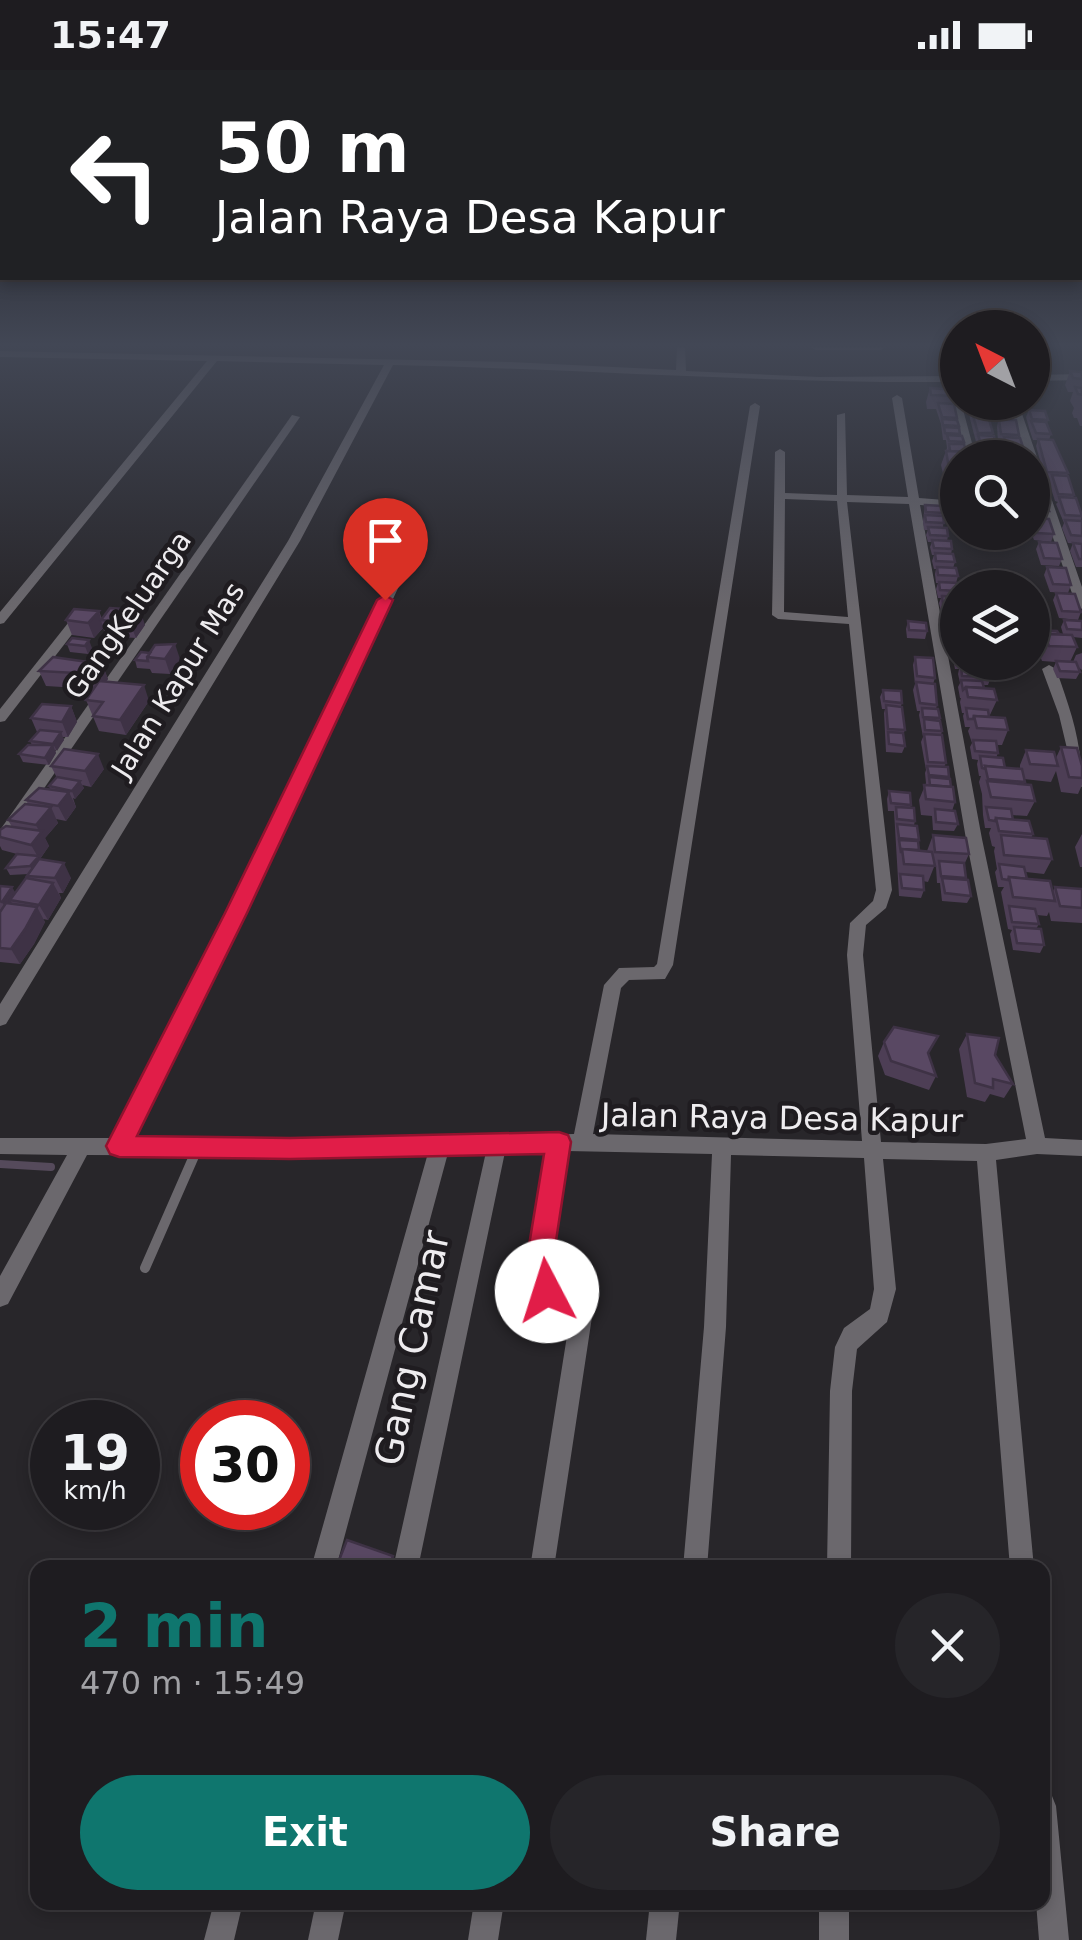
<!DOCTYPE html>
<meta charset="utf-8">
<style>
body{margin:0;font-family:"DejaVu Sans",sans-serif;background:#262529;color:#f1f3f6;height:100vh;display:flex;flex-direction:column;font-size:38px;white-space:nowrap}
*{box-sizing:border-box;margin:0}
p{font-size:32px;color:#a1a1a5}
.icon{flex:none;width:55px;height:55px;fill:none;stroke:currentColor;stroke-width:2;stroke-linecap:round;stroke-linejoin:round}
.map{position:relative;flex:1;overflow:hidden}
.side{position:absolute;left:30px;top:1490px;width:1020px;height:350px;display:flex;flex-direction:column;background:#1e1c20;border-radius:20px;box-shadow:0 5px 15px #0003,0 0 0 2px #3c3a3e}
.side>*{flex:none}
.banner{position:absolute;left:0px;top:0px;width:1082px;height:210px;box-shadow:0 5px 15px #0003,0 0 0 2px #3c3a3e;background:#202124;color:#fff;overflow:hidden}
.needle{width:65px;rotate:318deg}
.buttons{position:absolute;left:940px;top:240px;display:grid;gap:20px}
.buttons a{display:grid;place-items:center;width:110px;height:110px;border-radius:50%;background:#1e1c20;box-shadow:0 5px 15px #0003,0 0 0 2px #3c3a3e;font-size:50px}
.speed{position:absolute;left:30px;top:1330px;display:flex;gap:20px;font-size:50px;font-weight:700;text-align:center}
.speed>*{display:grid;place-content:center;width:130px;height:130px;border-radius:50%;background:#1e1c20;box-shadow:0 5px 15px #0003,0 0 0 2px #3c3a3e;line-height:1}
.speed small{font-size:25px;font-weight:400}
.speed .limit{border:15px solid #d22;background:#fff;color:#111}
.pin{position:absolute;display:grid;place-items:center;width:85px;height:85px;color:#fff;margin:-102px -42px;border-radius:50% 50% 50% 0;rotate:-45deg;box-shadow:0 0 10px #0007}
.pin .icon{rotate:45deg}
.me{position:absolute;width:110px;margin:-55px;rotate:355deg;stroke-linejoin:round;filter:drop-shadow(0 0 8px #0008)}
.turn{display:flex;align-items:center;gap:35px;height:210px;padding:0 50px;font-size:45px}
.turn .icon{width:130px;height:130px;stroke-width:2.5}
.turn b{display:block;font-size:70px;line-height:85px}
.round{display:grid;place-items:center;flex:none;width:105px;height:105px;border-radius:52px;background:#262529}
.headline{display:flex;align-items:center;justify-content:space-between;height:170px;padding:0 50px}
h1{font-size:60px;font-weight:600;line-height:75px;color:#0f766e}
.action{display:flex;gap:20px;margin-top:auto;padding:20px 50px}
.action a{flex:1;height:115px;border-radius:60px;background:#0f766e;color:#fff;font-size:40px;font-weight:600;line-height:115px;text-align:center}
.action a+a{background:#262529;color:#f1f3f6}
.status{display:flex;justify-content:space-between;align-items:center;height:70px;padding:0 50px;background:#1e1c20;direction:ltr}
.status svg{height:28px;fill:currentColor}
.map>svg:first-child{display:block}
.lines{fill:none;stroke-linecap:round;stroke-linejoin:round}
.stream{stroke:#554a5b;stroke-width:8}
.service{stroke:#6b686d;stroke-width:10}
.minor{fill:#6b686d;fill-rule:evenodd}
.wall{fill:#4d3e55}
.shaded-wall{fill:#3e3245}
.building{fill:#594863;stroke:#3e3245;stroke-width:2.5}
.route{fill:#e11d48;stroke:#92132f;stroke-width:2.5}
.labels{text-anchor:middle;dominant-baseline:central;stroke-width:9;stroke-linejoin:round;paint-order:stroke}
.far-street-label{font-size:28px;fill:#eeecef;stroke:#1f1c20}
.street-label{font-size:32px;fill:#eeecef;stroke:#1f1c20}
.near-street-label{font-size:38px;fill:#eeecef;stroke:#1f1c20}
</style>
<div class="status"><b>15:47</b><svg viewBox="0 0 49 12"><path d="M0 12V9h3v3zM5 12V6h3v6zM10 12V3h3v9zM15 12V0h3v12zM26 1h20v11H26zM47 4h2v5h-2z"/></svg></div>
<div class="map">
<svg width="1082" height="1870" viewBox="0 0 1082 1870">
<rect width="100%" height="100%" fill="#28262a"/>
<g class="lines">
<path class="stream" d="M0,1094L51,1097"/>
<path class="service" d="M145,1198L198,1077"/>
<g class="minor">
<path d="M677,277H685L686,301L819,307L958,306V312H955L958,332H961L976,388H966L946,312C760,313 579,299 393,295L300,471L6,954L0,956V934L288,471L384,295L217,291L4,553L0,554V542L207,291L0,287V281L510,292L676,300Z"/>
<path d="M811,277H885L881,280H815Z"/>
<path d="M1082,304V310L1032,311V305Z"/>
<path d="M897,325L902,328L919,428L958,431V437L920,435L982,769L1045,1068L1082,1070V1086L1037,1084L996,1090L1034,1498H1010L977,1091L883,1089L896,1219L887,1252L857,1279L852,1321L851,1498H827L830,1321L835,1277L844,1258L870,1239L874,1219L864,1088L731,1085L726,1257L707,1498H683L704,1257L712,1084L567,1081L549,1204L554,1213L582,1223L592,1247L554,1498H530L570,1247L566,1238L539,1228L527,1206L548,1081L505,1082L418,1498H393L486,1082L448,1083L336,1498H311L428,1083L290,1086L87,1085L8,1234L0,1237V1206L67,1085L0,1084V1068H114L228,843L398,493L404,489L410,493L244,843L133,1068L290,1070L574,1064L604,915L619,898L654,897L657,894L750,336L755,333L760,336L673,895L665,909L629,910L621,918L593,1064L862,1071L847,885L850,853L873,831L876,820L849,554L778,549L772,545L775,382L780,379L785,382V423L837,425V345L845,343L847,425L908,427L892,328ZM785,429L837,431L848,547L784,542ZM847,432L909,434L966,769L1026,1069L986,1074L881,1072L863,885L866,855L886,838L892,820Z"/>
<path d="M1015,335L1020,338L1082,517V539L1076,535L1032,406V388H1027L1010,338Z"/>
<path d="M292,345L300,347L5,775L0,776V760Z"/>
<path d="M76,547L80,548V554L5,651L0,652V639L72,548Z"/>
<path d="M1049,595L1056,599C1071,641 1082,672 1082,717L1075,712L1059,645L1042,599Z"/>
<path d="M1042,1722L1052,1726L1056,1736L1069,1870H1039L1036,1832H1042Z"/>
<path d="M214,1832H243L234,1870H204Z"/>
<path d="M316,1832H346L338,1870H308Z"/>
<path d="M474,1832H504L498,1870H468Z"/>
<path d="M650,1832H680L676,1870H646Z"/>
<rect x="819" y="1832" width="30" height="38"/>
</g>
</g>
<g class="wall">
<path d="M1070,301L1082,302V356H1080L1077,348H1074L1072,343L1074,338L1070,331L1073,322H1068L1065,315Z"/>
<path d="M930,318L957,326L954,336L960,366L964,372L958,388V432L953,413L945,412L941,395L947,378L946,370H943L941,354L936,339H927L926,332Z"/>
<path d="M965,332H986L985,335L989,336L990,332H1008L1015,346L1013,350L1019,365L1018,368L1024,380L1022,387L1026,388L1006,387L1002,374L1003,371H998L997,357L998,352H993L990,343L988,348L993,363L992,366L995,372V374L998,380L997,384L999,388L980,387L970,349L969,340L967,339Z"/>
<path d="M1029,340L1048,350L1047,353L1051,364L1049,370L1068,403L1067,406L1074,425L1073,428L1082,445L1081,451H1082V474L1068,473L1062,458L1064,453L1056,434L1058,432L1055,431L1049,412L1050,410L1045,409L1036,376L1038,370H1033L1029,358L1026,347Z"/>
<path d="M1032,406L1040,420L1039,424L1049,441L1046,449L1032,448Z"/>
<path d="M925,435L944,443L943,458L948,466L947,471L952,479L951,484L955,492L953,498L958,506L956,513L958,518V576H948L946,566L949,559H946L944,550L946,542H941L939,533L941,528H938L936,519L938,513H936L935,504L936,499H934L932,491L934,485H932L930,477L932,472H928L926,465L928,460H924L923,452Z"/>
<path d="M1032,448L1054,464L1051,472L1034,470L1031,462H1032Z"/>
<path d="M1039,472L1062,489L1059,496L1041,495L1036,479Z"/>
<path d="M1073,473L1082,474V497H1076L1070,481Z"/>
<path d="M1047,497L1071,515L1068,523L1050,522L1044,505Z"/>
<path d="M1056,523L1081,542L1078,550L1059,548L1053,530Z"/>
<path d="M99,541L102,549L145,555L136,568L106,566L103,558L94,568L72,565L66,550Z"/>
<path d="M1064,550L1082,551V568L1073,567L1077,577L1070,592H1073L1076,585L1082,583V600L1078,597L1080,602L1076,609L1057,608L1053,599L1056,592L1042,591L1033,567L1036,560L1063,564L1061,557Z"/>
<path d="M908,551L927,561L925,569L907,568L906,559Z"/>
<path d="M67,574L92,578L88,584L70,582Z"/>
<path d="M141,582L180,589L170,604L152,603L150,599L137,598L135,590Z"/>
<path d="M956,582H958V592H995L996,597L993,604H990L991,607L988,615H983L984,618L997,630L989,647L1008,660L1002,675H997L998,683L996,688L1005,698L1020,699V695L1026,680L1056,688L1061,677L1082,696V715L1078,724L1061,722L1056,701L1051,712L1024,709V714L1035,731L1027,746L1012,745L1013,750L1033,764L1031,768L1052,789L1044,804L1026,802L1027,809L1053,821L1055,817L1082,819V853L1051,851L1049,842L1047,846L1037,845L1039,854L1036,859L1044,875L1040,883L1013,880L1010,864L1012,860L1008,859L1001,822L1004,817H998L995,802L997,799L994,781L995,777L992,776L989,763L991,758H985L983,745L982,724L979,712L981,706H979L977,694L978,690L972,689L970,677L972,673L968,661L970,657H965L963,646L964,643H962L960,632L961,628H960L958,617L960,613L958,604L959,599H955L953,589Z"/>
<path d="M915,587L935,608L933,614L937,635L936,639L940,648L942,661L941,665L946,693L944,697L949,707L948,709L955,732L952,741L958,754L954,761L933,760L932,746L921,745L919,730L926,713L925,703L926,700L921,672L923,667L919,645L920,641H917L913,620L915,614L913,595Z"/>
<path d="M102,594L108,609L106,612L149,631L126,665L99,661L86,630L94,619L46,616L39,601Z"/>
<path d="M883,620L902,633L901,636L905,660L903,665L905,676L902,683L886,682L884,643L885,639H882L880,627Z"/>
<path d="M71,636L77,652L68,667H63L64,670L55,681L56,683L49,695L23,692L19,684L32,675L30,671L37,662L31,648Z"/>
<path d="M51,696L104,699L91,717L82,715L84,718L75,729L73,728L76,737L66,751L56,749L58,753L45,768L49,776L40,789L71,808L63,823H59L61,828L48,850L43,849L45,852L34,874L20,894L0,892V816L15,822L29,809L27,806L29,804L10,805L6,798L17,784L2,780L0,776V760L12,757L8,750L28,734L26,730L50,719L49,716L57,708Z"/>
<path d="M889,721L911,735L910,738L915,751L914,755L919,770V780L927,781L933,765L969,784L964,795L965,810L971,826L967,833L942,831L940,813H937L936,797H934L928,812L923,811L924,820L921,828L899,826L894,741H888L887,729Z"/>
<path d="M1082,764V804V797H1080L1075,777Z"/>
<path d="M967,964L995,985L1013,1014L1004,1028L990,1024L985,1032L967,1027L959,979Z"/>
<path d="M884,972L928,984L936,1006L929,1020L885,1005L878,986Z"/>
</g>
<g class="shaded-wall">
<path d="M140,540L145,555L136,568L130,553Z"/>
<path d="M99,541L103,558L94,568L88,553Z"/>
<path d="M89,570L92,578L88,584L85,576Z"/>
<path d="M175,574L180,589L170,604L165,589Z"/>
<path d="M102,594L108,609L100,619L94,604Z"/>
<path d="M144,615L149,631L126,665L120,650Z"/>
<path d="M71,636L77,652L68,667L62,652Z"/>
<path d="M61,662L64,670L57,681L53,674Z"/>
<path d="M53,675L56,683L49,695L45,688Z"/>
<path d="M98,684L104,699L91,717L85,701Z"/>
<path d="M80,711L84,718L75,729L72,721Z"/>
<path d="M69,722L76,737L66,751L58,736Z"/>
<path d="M51,737L58,753L45,768L49,776L40,789L34,804L30,796L38,787L31,775L40,763L36,755Z"/>
<path d="M64,793L71,808L63,823L55,808Z"/>
<path d="M53,813L61,828L48,850L39,835Z"/>
<path d="M12,817L21,832L10,830L16,840L11,847L2,832Z"/>
<path d="M37,837L45,852L34,874L20,894L11,879Z"/>
<path d="M393,1486L397,1492L395,1498H389Z"/>
</g>
<g class="building">
<path d="M1070,301L1082,302V309L1073,308Z"/>
<path d="M1075,317L1082,318V325L1078,324Z"/>
<path d="M930,318L955,320L957,326L931,325Z"/>
<path d="M991,332H1008L1015,346L995,345Z"/>
<path d="M938,333L954,334L957,348L942,347Z"/>
<path d="M971,335L989,336L991,341L972,340Z"/>
<path d="M1029,340L1045,341L1048,350L1032,349Z"/>
<path d="M972,342L987,343L993,363H978Z"/>
<path d="M942,349L957,350L959,356L943,355Z"/>
<path d="M999,350H1016L1019,365L1001,364Z"/>
<path d="M1031,351L1046,352L1051,364L1036,363Z"/>
<path d="M944,357L959,358L960,364L945,363Z"/>
<path d="M947,365L962,366L964,372L949,371Z"/>
<path d="M978,365L994,366L995,372L980,371Z"/>
<path d="M1004,367L1020,368L1024,380H1008Z"/>
<path d="M1038,369L1053,370L1068,403L1047,402Z"/>
<path d="M949,374H964L966,382L950,381Z"/>
<path d="M981,374H996L998,380H982Z"/>
<path d="M946,381L969,382L971,388H958V398H949Z"/>
<path d="M983,383L998,384L999,388H984Z"/>
<path d="M1052,405L1068,406L1074,425L1058,424Z"/>
<path d="M1032,406H1036L1040,420L1032,419Z"/>
<path d="M1032,424H1041L1049,441L1032,440Z"/>
<path d="M1059,427L1076,428L1082,446L1065,445Z"/>
<path d="M925,435L943,436L944,443L926,442Z"/>
<path d="M925,445L943,446L944,453L926,452Z"/>
<path d="M1032,448L1049,449L1054,464L1037,463Z"/>
<path d="M1065,450L1082,451V466L1071,465Z"/>
<path d="M928,457L947,458L948,466L930,465Z"/>
<path d="M932,470L951,471L952,479L934,478Z"/>
<path d="M1039,472L1057,473L1062,489L1044,488Z"/>
<path d="M1073,473L1082,474V489H1079Z"/>
<path d="M935,483L953,484L955,492L936,491Z"/>
<path d="M937,497L956,498L958,506L938,505Z"/>
<path d="M1047,497L1066,498L1071,515L1053,514Z"/>
<path d="M939,512L958,513V521L940,520Z"/>
<path d="M1056,523L1075,524L1081,542L1062,541Z"/>
<path d="M942,526L958,527V535L943,534Z"/>
<path d="M110,538L140,540L130,553L101,550Z"/>
<path d="M74,539L99,541L88,553L66,550Z"/>
<path d="M946,542L958,543V552L948,551Z"/>
<path d="M1064,550L1082,551V560L1067,559Z"/>
<path d="M908,551L926,553L927,561L909,560Z"/>
<path d="M949,559H958V569L951,568Z"/>
<path d="M1036,560L1057,561L1059,564H1044L1040,570Z"/>
<path d="M1044,564L1072,565L1077,577L1049,576Z"/>
<path d="M72,568L89,570L85,576L67,574Z"/>
<path d="M175,574L165,589L147,587L155,575Z"/>
<path d="M141,582L150,583L147,587L148,591L135,590Z"/>
<path d="M53,587L102,594L94,604L39,601Z"/>
<path d="M915,587L933,588L935,608L917,606Z"/>
<path d="M1056,591L1076,592L1080,602L1060,601Z"/>
<path d="M982,592H995L996,597L983,596Z"/>
<path d="M961,596L989,598L991,607L962,606Z"/>
<path d="M961,610L982,611L984,618L966,617L963,620Z"/>
<path d="M99,611L144,615L120,650L93,646L103,632L86,630Z"/>
<path d="M916,612L935,614L937,635L920,633Z"/>
<path d="M966,617L994,619L997,630L968,627Z"/>
<path d="M883,620L901,621L902,633L884,631Z"/>
<path d="M42,634L71,636L62,652L31,648Z"/>
<path d="M886,635L902,637L905,660L888,659Z"/>
<path d="M922,638L938,639L940,648L923,647Z"/>
<path d="M966,638L988,640L989,647L974,646L973,649H968Z"/>
<path d="M974,646L1005,648L1008,660L977,658Z"/>
<path d="M924,649L940,651L942,661L925,660Z"/>
<path d="M40,660L61,662L53,674L30,671Z"/>
<path d="M888,662L903,663L905,676L889,674Z"/>
<path d="M924,664L942,665L946,693L928,692Z"/>
<path d="M973,670L996,671L998,683L975,681Z"/>
<path d="M28,675H53L45,688L19,684Z"/>
<path d="M1061,677L1077,678L1082,696V708L1069,707Z"/>
<path d="M64,679L98,684L85,701L51,696Z"/>
<path d="M1026,680L1054,682L1058,696L1030,694Z"/>
<path d="M980,686L1003,688L1005,698L985,696L986,699L982,698Z"/>
<path d="M927,696L948,697L949,707L929,705Z"/>
<path d="M985,696L1022,699L1025,712L988,709Z"/>
<path d="M57,707L80,711L72,721L49,716Z"/>
<path d="M929,707L950,709L951,717L930,715Z"/>
<path d="M987,711L1031,715L1035,731L991,727Z"/>
<path d="M924,715L953,717L955,732L926,729Z"/>
<path d="M39,718L69,722L58,736L26,730Z"/>
<path d="M889,721L910,723L911,735L891,733Z"/>
<path d="M25,734L51,737L36,755L8,750Z"/>
<path d="M896,737L914,738L915,751L897,749Z"/>
<path d="M986,737L1011,739L1013,750L996,748L995,751L989,750Z"/>
<path d="M935,739L955,741L958,754L936,752Z"/>
<path d="M996,748L1029,751L1033,764L999,761Z"/>
<path d="M897,754L917,756L919,770L899,768Z"/>
<path d="M6,756L42,761L31,775L0,767V760Z"/>
<path d="M933,765L966,768L969,784L935,782Z"/>
<path d="M1001,765L1047,769L1052,789L1004,785Z"/>
<path d="M899,770L918,771L919,780L902,779L901,783Z"/>
<path d="M902,779L932,782L935,796L904,794Z"/>
<path d="M17,784L39,786L30,796L6,798Z"/>
<path d="M39,789L64,793L55,808L27,806Z"/>
<path d="M939,791L964,793L966,808L941,806Z"/>
<path d="M999,794L1024,797L1027,809L1009,807L1008,810L1002,809Z"/>
<path d="M900,804L923,806L924,820L902,818Z"/>
<path d="M1009,807L1050,811L1055,831L1013,827Z"/>
<path d="M26,808L53,813L39,835L10,830Z"/>
<path d="M942,808L968,810L971,826L945,823Z"/>
<path d="M0,816L12,817L2,832L0,831Z"/>
<path d="M1055,817L1082,819V838L1060,836Z"/>
<path d="M6,833L37,837L25,859L11,879L0,878V842Z"/>
<path d="M1009,836L1035,839L1039,854L1012,852Z"/>
<path d="M1014,857L1041,859L1044,875L1017,873Z"/>
<path d="M894,957L938,966L928,983L936,1006L891,991L884,972Z"/>
<path d="M967,964L999,968L995,985L1013,1014L993,1009V1018L975,1013Z"/>
<path d="M347,1470L393,1486L389,1498H336Z"/>
</g>
<linearGradient id="sky" x2="0" y2="1"><stop stop-color="#161517"/><stop offset="0.51" stop-color="#424755"/><stop offset="1" stop-color="#424755" stop-opacity="0"/></linearGradient>
<rect width="1082" height="539" fill="url(#sky)"/>
<path class="route" d="M385,525L393,530L247,843L137,1066L290,1068L559,1062L568,1065L571,1072L551,1204L561,1221L557,1230L547,1234L537,1230L524,1206L544,1084L290,1089L119,1087L110,1084L106,1076L225,843L377,530Z"/>
<g class="labels">
<g class="far-street-label">
<text transform="translate(128 545) rotate(-55)">GangKeluarga</text>
<text transform="translate(178 610) rotate(-58)">Jalan Kapur Mas</text>
</g>
<g class="street-label">
<text transform="translate(782 1048) rotate(1)">Jalan Raya Desa Kapur</text>
</g>
<g class="near-street-label">
<text transform="translate(412 1278) rotate(-78)">Gang Camar</text>
</g>
</g>
</svg>
<div class="buttons">
<a><svg class="needle" viewBox="-14 -14 28 28"><path d="M0-13l5 13h-10z" fill="#e53935"/><path d="M0 13l5-13h-10z" fill="#a1a1a5"/></svg></a>
<a><svg class="icon" aria-label="search" viewBox="0 0 24 24"><circle cx="10" cy="10" r="6"/><path d="M15 15l6 6"/></svg></a>
<a><svg class="icon" aria-label="layers" viewBox="0 0 24 24"><path d="M12 4l9 5-9 5-9-5zM3 14l9 5 9-5"/></svg></a>
</div>
<div class="speed"><div>19<small>km/h</small></div><div class="limit">30</div></div>
<div class="pin" style="left:385px;top:530px;background:#d93025"><svg class="icon" aria-label="arrive" viewBox="0 0 24 24"><path d="M6 21V4h12l-3 4 3 4H6"/></svg></div>
<svg class="me" style="left:547px;top:1221px" viewBox="-20 -20 40 40"><circle r="19" fill="#fff"/><path d="M0-13L10 11 0 6-10 11z" fill="#e11d48"/></svg>
<div class="banner">
<div class="turn"><svg class="icon" aria-label="left" viewBox="0 0 24 24"><path d="M17 20v-9H6M10 6l-5 5 5 5"/></svg><div><b>50 m</b>Jalan Raya Desa Kapur</div></div>
</div>
<section class="side">
<div class="headline"><div><h1>2 min</h1><p>470 m · 15:49</p></div><a class="round"><svg class="icon" aria-label="close" viewBox="0 0 24 24"><path d="M6 6l12 12M18 6L6 18"/></svg></a></div>
<div class="action"><a>Exit</a><a>Share</a></div>
</section>
</div>
